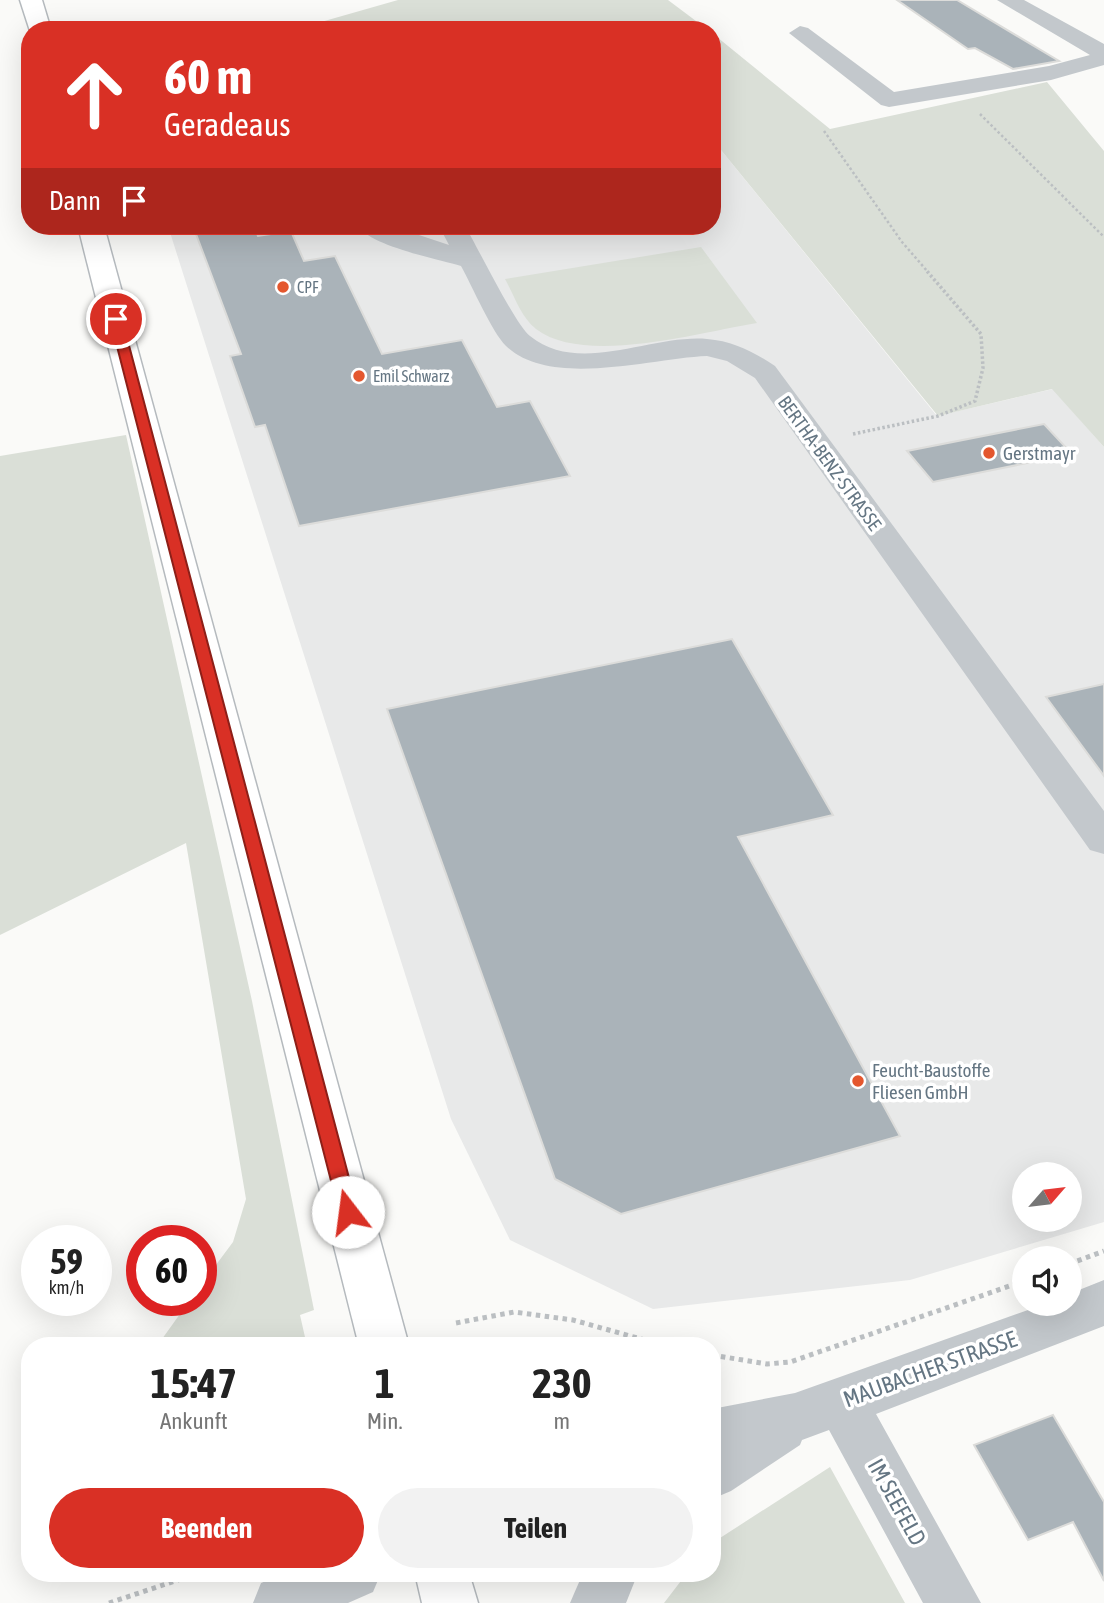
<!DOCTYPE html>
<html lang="de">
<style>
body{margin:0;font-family:"Asap Condensed",sans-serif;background:#f2f2f2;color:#222;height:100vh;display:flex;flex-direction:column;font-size:26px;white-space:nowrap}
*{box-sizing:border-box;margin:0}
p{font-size:23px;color:#767676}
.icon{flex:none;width:38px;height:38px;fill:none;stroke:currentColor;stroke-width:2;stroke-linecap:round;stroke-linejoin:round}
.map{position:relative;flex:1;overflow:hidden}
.sheet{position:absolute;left:21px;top:1337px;width:700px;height:245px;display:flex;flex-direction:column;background:#fff;border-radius:28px;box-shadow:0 7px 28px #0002}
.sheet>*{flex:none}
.banner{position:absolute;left:21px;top:21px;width:700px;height:214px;border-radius:28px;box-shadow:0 7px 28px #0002;background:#d93025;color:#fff;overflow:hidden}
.needle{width:46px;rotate:62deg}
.tools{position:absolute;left:1012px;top:1162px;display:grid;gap:14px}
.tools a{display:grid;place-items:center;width:70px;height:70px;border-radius:50%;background:#fff;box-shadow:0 7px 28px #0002;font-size:35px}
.speed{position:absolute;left:21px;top:1225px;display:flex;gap:14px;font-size:35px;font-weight:700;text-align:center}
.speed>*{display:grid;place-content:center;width:91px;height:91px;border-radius:50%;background:#fff;box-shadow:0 7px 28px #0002;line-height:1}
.speed small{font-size:18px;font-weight:400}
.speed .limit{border:10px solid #d22;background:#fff;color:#111}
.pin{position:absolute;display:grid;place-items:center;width:60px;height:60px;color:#fff;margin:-30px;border:4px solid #fff;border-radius:50%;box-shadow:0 2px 7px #0007}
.me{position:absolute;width:77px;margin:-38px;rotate:345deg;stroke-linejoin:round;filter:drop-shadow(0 0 5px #0008)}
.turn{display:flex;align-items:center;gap:24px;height:147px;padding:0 28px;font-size:32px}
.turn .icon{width:91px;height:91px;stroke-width:2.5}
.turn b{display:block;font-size:49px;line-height:60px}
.then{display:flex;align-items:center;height:66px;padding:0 28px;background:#0003;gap:14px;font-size:26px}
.eta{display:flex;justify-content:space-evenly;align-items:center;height:119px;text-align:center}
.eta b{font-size:42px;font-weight:700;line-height:49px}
.cta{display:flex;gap:14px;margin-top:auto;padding:14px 28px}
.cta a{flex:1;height:80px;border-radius:42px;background:#d93025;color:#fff;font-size:28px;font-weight:700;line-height:80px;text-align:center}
.cta a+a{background:#f2f2f2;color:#222}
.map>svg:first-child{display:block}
.built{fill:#e8e9e9;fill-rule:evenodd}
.green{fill:#dadfd7}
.building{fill:#aab3b9;stroke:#dcdcda;stroke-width:2}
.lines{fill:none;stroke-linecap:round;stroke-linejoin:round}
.major-casing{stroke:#b5babe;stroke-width:3}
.path-far2{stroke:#bbbfc2;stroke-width:2.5;stroke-dasharray:2.5 2.5;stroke-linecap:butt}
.path-far1{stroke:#bbbfc2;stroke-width:3.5;stroke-dasharray:2.5 2.5;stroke-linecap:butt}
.path{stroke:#bbbfc2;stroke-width:5;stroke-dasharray:4.5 4.5;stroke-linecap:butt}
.minor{fill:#c3c8cc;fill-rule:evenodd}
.major{fill:#fff;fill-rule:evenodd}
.route{fill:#d93025;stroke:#8d1f18;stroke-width:2}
.poi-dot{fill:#e4572e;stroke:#fff;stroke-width:2.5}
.labels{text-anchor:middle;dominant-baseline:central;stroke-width:7;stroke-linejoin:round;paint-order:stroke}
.far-poi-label{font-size:16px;fill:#657683;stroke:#fff;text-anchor:start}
.poi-label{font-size:19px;fill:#657683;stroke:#fff;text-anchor:start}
.street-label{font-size:19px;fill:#657683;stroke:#fff}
.near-street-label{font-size:23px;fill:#657683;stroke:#fff}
</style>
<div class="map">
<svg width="1104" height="1603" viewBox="0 0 1104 1603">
<rect width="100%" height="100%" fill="#fafaf8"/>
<path class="built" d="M712,139L937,416L1053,389L1104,447V1222L910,1280L653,1309L510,1240L451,1119L168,226H712ZM1024,1174H1069V1220H1024Z"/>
<g class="green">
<path d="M398,0H668L708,30H293Z"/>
<path d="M712,33L830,129L1047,82L1104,151V447L1052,389L938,416L712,139Z"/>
<path d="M701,247L757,323C701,332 584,366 536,329C521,317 514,295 505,279Z"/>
<path d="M126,435L252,1001L314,1310L300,1315L307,1346H157L190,1300H201V1285L233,1242L246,1199L186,843L0,935V456Z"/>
<path d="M830,1467L905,1603H664L687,1573H712V1547L720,1538Z"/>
</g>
<g class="building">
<path d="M897,0H957L1059,61L1013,69L975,48L968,49Z"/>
<path d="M193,226H254L258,236L291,231L304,261L335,256L382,354L462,340L497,407L530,401L570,476L299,526L265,425L255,427L230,356L241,354Z"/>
<path d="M1044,424L1072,454L933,482L907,451Z"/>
<path d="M732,639L833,815L738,837L900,1136L621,1214L555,1179L387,709Z"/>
<path d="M1104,684V776L1046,697Z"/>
<path d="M1053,1415L1104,1502V1581L1073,1522L1028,1540L974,1445Z"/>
</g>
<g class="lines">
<defs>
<g id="major">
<path d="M20,0H42L51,30L30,31Z"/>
<path d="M78,226H104L409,1346H359Z"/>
<path d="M415,1573H469L478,1603H422Z"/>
</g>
</defs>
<use href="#major" class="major-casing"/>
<g class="path-far2">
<path d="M980,114L1104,237"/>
<path d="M824,131L902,242L928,272"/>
</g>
<path class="path-far1" d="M853,434L938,416L975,401L983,368L981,334L926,270"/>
<g class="path">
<path d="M1069,1264L1104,1251"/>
<path d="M456,1323L514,1312L573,1320L666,1346"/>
<path d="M712,1355L767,1364L790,1362L1024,1281"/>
<path d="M109,1603L199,1573"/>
</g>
<g class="minor">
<path d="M997,0H1024L1104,44V65L1051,80L889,107L881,105L789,33L800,26L808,28L894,92L1049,66L1090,55Z"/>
<path d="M358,226H392L449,245L439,226H465C477,246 516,326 530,336C579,376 652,334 707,339C733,341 754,352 775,366L1104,811V854L1090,850L755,378L727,361L707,356C652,358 550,389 506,346C492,332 472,286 461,266C437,259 371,246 358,226Z"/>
<path d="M1104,1280V1326L876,1414L981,1603H923L829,1430L802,1440L800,1445L731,1491L712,1499V1409L795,1393L1045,1304H1069V1294Z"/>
<path d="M286,1573H381L373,1592L348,1603H253L261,1583Z"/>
<path d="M583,1573H638L626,1603H570Z"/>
</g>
<use href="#major" class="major"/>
</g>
<path class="route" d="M116,316L122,319L358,1212L355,1218L348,1220L342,1218L339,1212L110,319Z"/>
<g class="poi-dot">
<circle cx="283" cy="287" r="7"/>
<circle cx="359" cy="376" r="7"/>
<circle cx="989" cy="453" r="7"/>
<circle cx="858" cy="1081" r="7"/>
</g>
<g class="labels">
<g class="far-poi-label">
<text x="297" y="287">CPF</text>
<text x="373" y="376">Emil Schwarz</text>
</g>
<g class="poi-label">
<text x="1003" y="453">Gerstmayr</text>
<text x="872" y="1070">Feucht-Baustoffe<tspan x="872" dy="22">Fliesen GmbH</tspan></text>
</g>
<g class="street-label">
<text transform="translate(830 463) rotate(54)">BERTHA-BENZ-STRASSE</text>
</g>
<g class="near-street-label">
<text transform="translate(930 1369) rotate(-20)">MAUBACHER STRASSE</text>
<text transform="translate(897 1502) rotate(61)">IM SEEFELD</text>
</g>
</g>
</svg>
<div class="tools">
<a><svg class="needle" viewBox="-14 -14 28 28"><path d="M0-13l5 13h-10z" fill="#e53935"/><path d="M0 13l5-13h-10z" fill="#767676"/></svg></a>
<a><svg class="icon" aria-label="sound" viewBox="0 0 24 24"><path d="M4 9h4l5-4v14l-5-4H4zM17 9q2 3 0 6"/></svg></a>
</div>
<div class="speed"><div>59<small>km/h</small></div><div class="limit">60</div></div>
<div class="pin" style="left:116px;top:319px;background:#d93025"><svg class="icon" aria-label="arrive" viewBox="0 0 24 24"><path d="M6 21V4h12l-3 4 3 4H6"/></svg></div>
<svg class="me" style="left:348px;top:1212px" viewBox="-20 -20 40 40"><circle r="19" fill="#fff"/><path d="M0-13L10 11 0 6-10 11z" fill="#d93025"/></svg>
<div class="banner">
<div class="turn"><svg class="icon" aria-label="ahead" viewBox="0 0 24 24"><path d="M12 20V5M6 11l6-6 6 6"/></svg><div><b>60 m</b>Geradeaus</div></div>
<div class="then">Dann<svg class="icon" aria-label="arrive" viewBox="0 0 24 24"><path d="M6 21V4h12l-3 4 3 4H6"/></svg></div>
</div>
<section class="sheet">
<div class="eta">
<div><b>15:47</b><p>Ankunft</p></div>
<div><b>1</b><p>Min.</p></div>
<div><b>230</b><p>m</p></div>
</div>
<div class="cta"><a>Beenden</a><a>Teilen</a></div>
</section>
</div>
